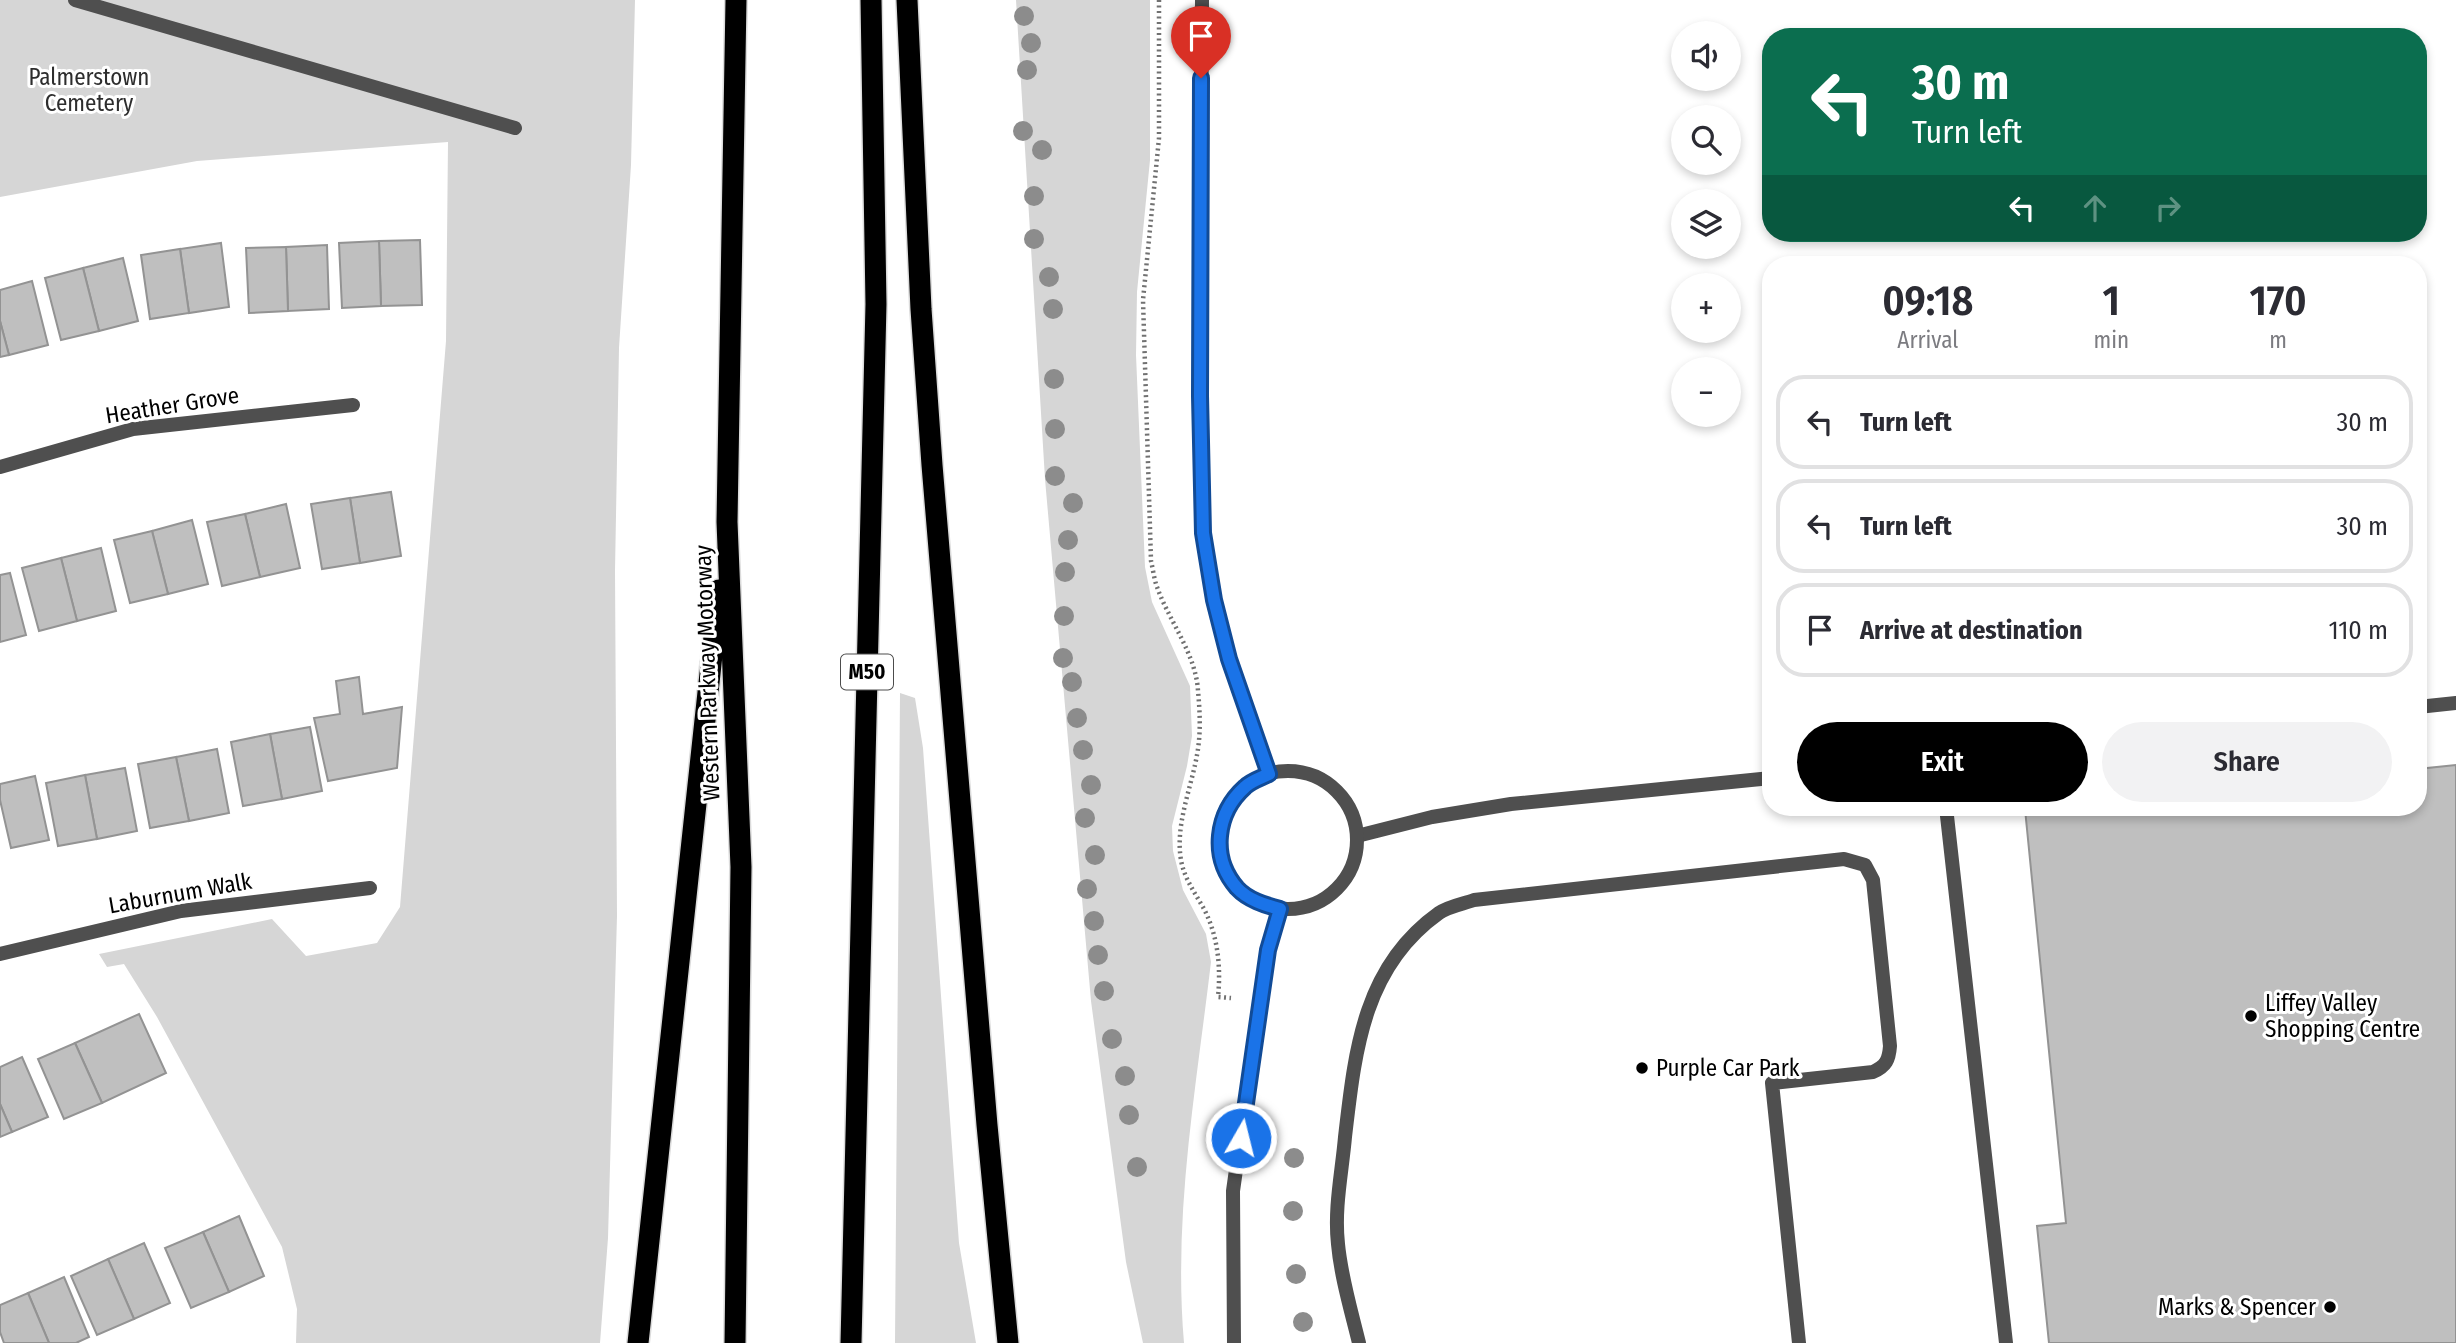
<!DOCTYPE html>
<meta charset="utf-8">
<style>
body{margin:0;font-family:"Fira Sans Condensed",sans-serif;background:#f2f2f3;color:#2b2b33;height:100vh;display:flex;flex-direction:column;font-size:26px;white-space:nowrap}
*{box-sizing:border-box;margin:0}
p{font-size:23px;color:#7c7c81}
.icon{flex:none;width:38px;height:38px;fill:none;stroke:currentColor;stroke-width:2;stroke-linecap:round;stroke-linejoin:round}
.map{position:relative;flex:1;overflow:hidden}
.panel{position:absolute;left:1762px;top:256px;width:665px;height:560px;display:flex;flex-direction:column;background:#fff;border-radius:28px;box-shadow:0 4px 10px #0003}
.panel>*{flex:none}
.top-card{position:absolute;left:1762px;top:28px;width:665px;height:214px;border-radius:28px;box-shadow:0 4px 10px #0003;background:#0b6e4f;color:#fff;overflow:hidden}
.tools{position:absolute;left:1671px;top:21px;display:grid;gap:14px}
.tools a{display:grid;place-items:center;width:70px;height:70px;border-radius:50%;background:#fff;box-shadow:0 4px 10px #0003;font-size:35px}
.pin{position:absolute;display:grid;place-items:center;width:60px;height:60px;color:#fff;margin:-72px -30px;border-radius:50% 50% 50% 0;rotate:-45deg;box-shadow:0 0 7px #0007}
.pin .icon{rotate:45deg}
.me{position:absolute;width:77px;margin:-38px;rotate:8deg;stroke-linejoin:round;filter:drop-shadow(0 0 5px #0008)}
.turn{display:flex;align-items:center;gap:24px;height:147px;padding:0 35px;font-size:32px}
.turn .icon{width:91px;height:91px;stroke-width:2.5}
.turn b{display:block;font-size:49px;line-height:60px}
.lanes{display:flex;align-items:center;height:66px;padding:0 35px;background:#0003;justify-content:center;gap:35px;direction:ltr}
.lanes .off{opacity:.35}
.eta{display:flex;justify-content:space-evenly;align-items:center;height:119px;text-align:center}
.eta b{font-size:42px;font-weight:600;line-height:49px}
.button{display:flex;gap:14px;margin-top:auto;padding:14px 35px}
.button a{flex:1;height:80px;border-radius:42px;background:#000;color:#fff;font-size:28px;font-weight:600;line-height:80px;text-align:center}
.button a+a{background:#f2f2f3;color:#2b2b33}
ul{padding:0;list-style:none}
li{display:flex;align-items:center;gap:21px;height:94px;margin:0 14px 10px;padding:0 21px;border:4px solid #e1e1e2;border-radius:28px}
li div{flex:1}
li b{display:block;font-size:26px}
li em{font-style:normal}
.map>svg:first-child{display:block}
.green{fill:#d6d6d6}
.building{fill:#bfbfbf;stroke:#939393;stroke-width:2}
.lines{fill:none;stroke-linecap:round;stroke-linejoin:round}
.highway-casing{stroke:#dbdbdb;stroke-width:24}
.path{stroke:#717171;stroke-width:4.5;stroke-dasharray:2 3.5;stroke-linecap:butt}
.lane{stroke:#4f4f4f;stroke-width:14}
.street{stroke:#4f4f4f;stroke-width:14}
.highway{stroke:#000;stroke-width:21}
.tree{fill:#8c8c8c}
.route-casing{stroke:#114b97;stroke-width:18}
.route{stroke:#1a73e8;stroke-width:12}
.poi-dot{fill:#000;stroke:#fff;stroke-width:2.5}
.labels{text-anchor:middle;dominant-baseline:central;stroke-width:6;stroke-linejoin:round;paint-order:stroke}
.shield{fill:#fff;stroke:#4c4c4c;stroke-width:2}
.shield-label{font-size:21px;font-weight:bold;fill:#000}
.park-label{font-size:23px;fill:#2d2d2d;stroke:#fff}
.street-label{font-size:23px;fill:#000;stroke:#fff}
.poi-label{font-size:23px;fill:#000;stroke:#fff;text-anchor:start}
</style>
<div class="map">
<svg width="2456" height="1343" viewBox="0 0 2456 1343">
<rect width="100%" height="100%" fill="#fff"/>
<g class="green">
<path d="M0,0H635L631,165L619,348L615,571L617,916L608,1238L600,1343H296L297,1309L282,1247L157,1017L124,964L107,967L99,954L272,919L306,956L377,943L400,907L446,341L448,142L197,161L0,197Z"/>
<path d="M1016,0H1150V160L1137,292L1136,355L1145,567L1152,602L1190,686L1192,736L1187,766L1172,826L1173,851L1183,890L1206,934L1211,962C1196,1089 1173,1215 1184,1343H1143L1126,1262L1091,1001L1045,479Z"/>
<path d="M900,693L915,698L923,748L959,1243L976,1343H895Z"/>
</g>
<g class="building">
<path d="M420,240L422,305L381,306L379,241Z"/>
<path d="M379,241L381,306L342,308L339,243Z"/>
<path d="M221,243L229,307L189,313L180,249Z"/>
<path d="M327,245L329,309L288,311L286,247Z"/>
<path d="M286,247L288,311L249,313L246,248Z"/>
<path d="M180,249L189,313L150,319L141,255Z"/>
<path d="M123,258L138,321L99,331L83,268Z"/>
<path d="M83,268L99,331L61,340L45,278Z"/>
<path d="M32,281L48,345L9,355L0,321V290Z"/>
<path d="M0,321L9,355L0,357Z"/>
<path d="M391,492L401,556L360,563L350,498Z"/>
<path d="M350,498L360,563L322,569L311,504Z"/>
<path d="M286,504L300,568L260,577L245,514Z"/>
<path d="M245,514L260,577L222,586L207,522Z"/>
<path d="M192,520L208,584L168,594L152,531Z"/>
<path d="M152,531L168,594L130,603L114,540Z"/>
<path d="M101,548L116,611L77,621L61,558Z"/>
<path d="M61,558L77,621L39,631L22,568Z"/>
<path d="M10,573L26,635L0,642V575Z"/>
<path d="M359,677L363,714L402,707L397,768L328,781L314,718L340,714L336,681Z"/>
<path d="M310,727L322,791L282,799L270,734Z"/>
<path d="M270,734L282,799L243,806L231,742Z"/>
<path d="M217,749L229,813L189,821L176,757Z"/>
<path d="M176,757L189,821L150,828L138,764Z"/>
<path d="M2456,765V1343H2049L2037,1226L2066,1223L2025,809L2051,807H2418V769Z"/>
<path d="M125,768L137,831L97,839L85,775Z"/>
<path d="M85,775L97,839L58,846L46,783Z"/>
<path d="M35,776L49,840L11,848L0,800V784Z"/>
<path d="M139,1014L166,1073L102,1103L75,1043Z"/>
<path d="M75,1043L102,1103L64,1119L38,1059Z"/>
<path d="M22,1057L48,1117L12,1132L0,1104V1067Z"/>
<path d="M0,1104L12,1132L0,1137Z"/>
<path d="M239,1216L264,1276L229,1292L203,1232Z"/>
<path d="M203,1232L229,1292L191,1308L165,1248Z"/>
<path d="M144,1243L170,1303L134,1319L108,1259Z"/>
<path d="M108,1259L134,1319L97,1335L71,1276Z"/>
<path d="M64,1277L89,1337L76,1343H49L28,1293Z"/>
<path d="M28,1293L49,1343H4L0,1332V1305Z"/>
</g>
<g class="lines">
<defs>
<g id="highway">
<path d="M907,0L921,309L932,465L987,1125L1008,1343"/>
<path d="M638,1343L719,590"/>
<path d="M735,1343L741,867L727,522L736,0"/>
<path d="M851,1343L876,304L871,0"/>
</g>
</defs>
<use href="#highway" class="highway-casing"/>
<path class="path" d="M1159,0V138L1143,300L1151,561C1153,569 1154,579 1157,587C1169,621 1196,654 1198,691C1200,712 1201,734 1197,755C1191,789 1175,825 1181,860C1184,878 1195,893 1204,909C1218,936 1221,967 1218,997L1231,998"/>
<g class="lane">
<path d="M75,0L515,128"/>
<path d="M2418,707L2456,703"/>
<path d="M1946,807L2006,1343"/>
<path d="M1357,836L1432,817L1511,804L1771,778"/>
<path d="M1359,1343C1351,1310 1341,1277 1338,1244C1334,1208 1342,1172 1345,1137C1355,1051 1363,967 1439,913C1449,906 1463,904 1474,900L1844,859L1865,865L1873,880L1890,1046C1889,1060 1886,1066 1873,1072L1772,1083L1799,1343"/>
</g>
<g class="street">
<path d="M1202,0L1200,396L1203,533L1214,600L1229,659L1269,774"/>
<path d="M0,467L133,429L353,405"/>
<circle cx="1288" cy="840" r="69"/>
<path d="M0,954L181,911L370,888"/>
<path d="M1234,1343L1233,1191L1267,950L1280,909"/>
</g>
<use href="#highway" class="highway"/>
</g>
<g class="tree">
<circle cx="1024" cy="16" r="10"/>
<circle cx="1031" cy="43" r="10"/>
<circle cx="1027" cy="70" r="10"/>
<circle cx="1023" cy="131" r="10"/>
<circle cx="1042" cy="150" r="10"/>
<circle cx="1034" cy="196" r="10"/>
<circle cx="1034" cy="239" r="10"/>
<circle cx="1049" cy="277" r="10"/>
<circle cx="1053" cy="309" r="10"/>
<circle cx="1054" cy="379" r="10"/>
<circle cx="1055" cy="429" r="10"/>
<circle cx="1055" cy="476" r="10"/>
<circle cx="1073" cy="503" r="10"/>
<circle cx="1068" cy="540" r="10"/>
<circle cx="1065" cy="572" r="10"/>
<circle cx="1064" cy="616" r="10"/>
<circle cx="1063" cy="658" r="10"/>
<circle cx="1072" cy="682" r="10"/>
<circle cx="1077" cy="718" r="10"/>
<circle cx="1083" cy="750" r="10"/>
<circle cx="1091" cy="785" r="10"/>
<circle cx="1085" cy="818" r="10"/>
<circle cx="1095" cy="855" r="10"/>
<circle cx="1087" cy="889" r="10"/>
<circle cx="1094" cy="921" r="10"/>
<circle cx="1098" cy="955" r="10"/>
<circle cx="1104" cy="991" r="10"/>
<circle cx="1112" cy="1039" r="10"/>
<circle cx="1125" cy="1076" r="10"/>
<circle cx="1129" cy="1115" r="10"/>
<circle cx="1294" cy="1158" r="10"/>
<circle cx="1137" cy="1167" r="10"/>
<circle cx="1293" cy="1211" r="10"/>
<circle cx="1296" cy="1274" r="10"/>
<circle cx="1303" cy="1322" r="10"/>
</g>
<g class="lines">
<defs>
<path id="route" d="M1201,78L1200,396L1203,533L1214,600L1229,659L1269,774C1261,778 1251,781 1245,787C1216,813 1210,857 1237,888C1248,900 1265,905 1280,909L1268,950L1241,1138"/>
</defs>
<use href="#route" class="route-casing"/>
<use href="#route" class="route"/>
</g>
<g class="poi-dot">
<circle cx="2251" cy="1016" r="7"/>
<circle cx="1642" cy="1068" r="7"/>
<circle cx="2330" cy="1307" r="7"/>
</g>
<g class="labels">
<rect class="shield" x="841" y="654.5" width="52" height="35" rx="5"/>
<g class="shield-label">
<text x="867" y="672">M50</text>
</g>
<g class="park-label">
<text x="89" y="77">Palmerstown<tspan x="89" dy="26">Cemetery</tspan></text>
</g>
<g class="street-label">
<text transform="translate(172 405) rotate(-9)">Heather Grove</text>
<text transform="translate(707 673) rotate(-92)">Western Parkway Motorway</text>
<text transform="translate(180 893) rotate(-10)">Laburnum Walk</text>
</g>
<g class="poi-label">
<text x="2265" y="1003">Liffey Valley<tspan x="2265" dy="26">Shopping Centre</tspan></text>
<text x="1656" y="1068">Purple Car Park</text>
<text x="2316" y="1307" text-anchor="end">Marks &amp; Spencer</text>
</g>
</g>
</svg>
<div class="tools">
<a><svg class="icon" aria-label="sound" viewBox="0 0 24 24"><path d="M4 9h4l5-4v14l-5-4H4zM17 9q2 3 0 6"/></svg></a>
<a><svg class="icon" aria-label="search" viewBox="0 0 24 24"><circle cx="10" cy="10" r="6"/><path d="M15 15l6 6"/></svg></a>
<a><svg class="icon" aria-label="layers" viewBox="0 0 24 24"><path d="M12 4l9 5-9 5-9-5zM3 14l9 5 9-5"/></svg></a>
<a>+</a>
<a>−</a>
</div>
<div class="pin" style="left:1201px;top:78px;background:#d93025"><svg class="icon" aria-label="arrive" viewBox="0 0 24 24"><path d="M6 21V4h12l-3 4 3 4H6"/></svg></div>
<svg class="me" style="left:1241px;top:1138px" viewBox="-20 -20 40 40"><circle r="17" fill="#1a73e8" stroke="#fff" stroke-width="3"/><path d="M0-11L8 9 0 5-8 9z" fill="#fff"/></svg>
<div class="top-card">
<div class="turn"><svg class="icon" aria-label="left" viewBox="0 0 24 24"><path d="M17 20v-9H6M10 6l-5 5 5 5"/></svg><div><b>30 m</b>Turn left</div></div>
<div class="lanes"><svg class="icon" aria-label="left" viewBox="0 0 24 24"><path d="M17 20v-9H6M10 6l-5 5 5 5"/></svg><svg class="icon off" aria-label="ahead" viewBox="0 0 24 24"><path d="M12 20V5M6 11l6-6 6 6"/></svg><svg class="icon off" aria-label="right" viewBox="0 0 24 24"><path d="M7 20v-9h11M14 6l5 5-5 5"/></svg></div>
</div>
<section class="panel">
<div class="eta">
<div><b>09:18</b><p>Arrival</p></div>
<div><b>1</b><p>min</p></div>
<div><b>170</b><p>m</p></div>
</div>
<ul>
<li><svg class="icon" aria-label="left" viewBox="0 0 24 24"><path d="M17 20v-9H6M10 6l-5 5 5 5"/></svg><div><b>Turn left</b></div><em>30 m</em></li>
<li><svg class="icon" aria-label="left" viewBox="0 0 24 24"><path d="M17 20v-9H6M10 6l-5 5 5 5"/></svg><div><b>Turn left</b></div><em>30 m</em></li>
<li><svg class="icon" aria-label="arrive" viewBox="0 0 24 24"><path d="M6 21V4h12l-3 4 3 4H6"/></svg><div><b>Arrive at destination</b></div><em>110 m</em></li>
</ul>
<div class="button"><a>Exit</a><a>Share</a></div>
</section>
</div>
